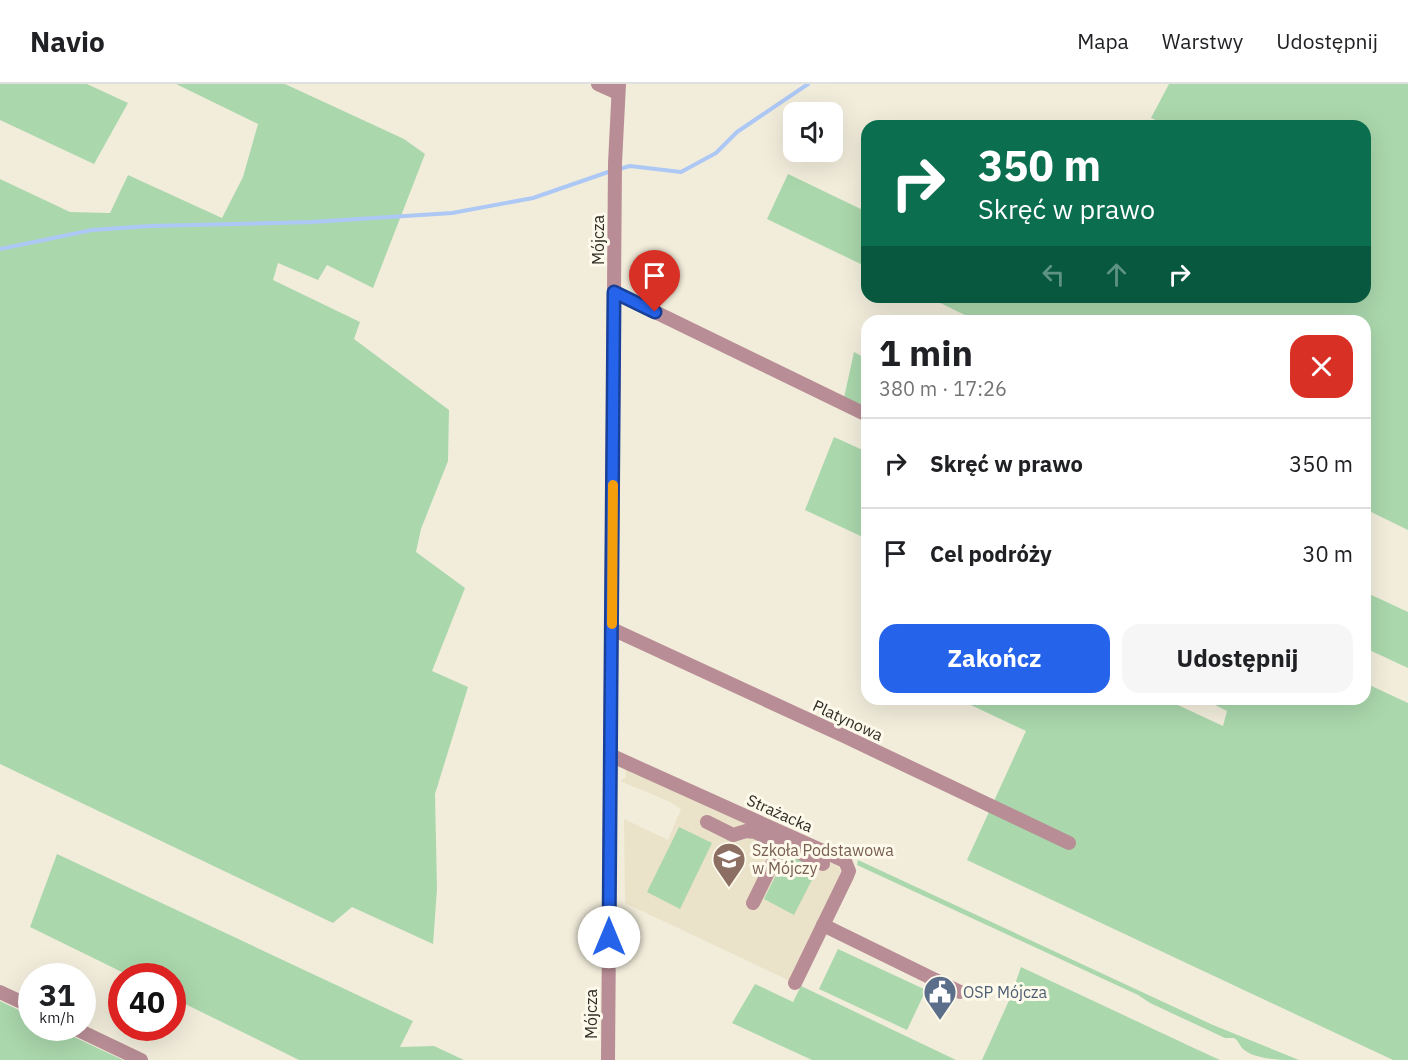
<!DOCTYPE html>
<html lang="pl">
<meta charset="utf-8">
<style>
body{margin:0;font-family:"IBM Plex Sans",sans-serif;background:#f6f6f6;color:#202124;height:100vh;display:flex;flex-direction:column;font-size:22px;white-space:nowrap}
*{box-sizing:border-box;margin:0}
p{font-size:20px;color:#757577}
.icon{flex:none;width:33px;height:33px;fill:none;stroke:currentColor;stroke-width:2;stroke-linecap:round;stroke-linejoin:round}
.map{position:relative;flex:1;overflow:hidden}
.drawer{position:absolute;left:861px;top:231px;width:510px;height:390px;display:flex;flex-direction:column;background:#fff;border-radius:18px;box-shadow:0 6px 24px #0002}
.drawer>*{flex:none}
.banner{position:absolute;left:861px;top:36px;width:510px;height:183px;border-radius:18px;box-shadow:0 6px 24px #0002;background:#0b6e4f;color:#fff;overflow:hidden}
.buttons{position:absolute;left:783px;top:18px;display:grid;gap:12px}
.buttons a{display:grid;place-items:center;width:60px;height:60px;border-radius:12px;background:#fff;box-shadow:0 6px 24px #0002;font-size:30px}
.speed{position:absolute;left:18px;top:879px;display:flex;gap:12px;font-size:30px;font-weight:700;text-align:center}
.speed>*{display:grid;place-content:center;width:78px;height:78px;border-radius:50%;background:#fff;box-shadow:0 6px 24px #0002;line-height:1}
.speed small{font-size:15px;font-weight:400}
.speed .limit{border:9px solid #d22;background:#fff;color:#111}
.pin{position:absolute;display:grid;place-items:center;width:51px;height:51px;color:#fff;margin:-62px -26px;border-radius:50% 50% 50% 0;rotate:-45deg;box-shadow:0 0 6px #0007}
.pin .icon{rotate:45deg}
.me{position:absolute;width:66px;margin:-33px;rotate:0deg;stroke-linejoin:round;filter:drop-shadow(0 0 4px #0008)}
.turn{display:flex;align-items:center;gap:21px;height:126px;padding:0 18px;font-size:27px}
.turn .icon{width:78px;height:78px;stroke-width:2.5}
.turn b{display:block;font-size:42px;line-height:51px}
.lanes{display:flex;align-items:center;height:57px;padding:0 18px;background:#0003;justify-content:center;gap:30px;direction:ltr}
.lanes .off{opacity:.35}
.round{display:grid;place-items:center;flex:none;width:63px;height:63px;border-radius:18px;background:#f6f6f6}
.head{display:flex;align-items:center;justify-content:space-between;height:102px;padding:0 18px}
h1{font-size:36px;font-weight:700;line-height:45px}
.button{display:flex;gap:12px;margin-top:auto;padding:12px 18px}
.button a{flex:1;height:69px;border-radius:18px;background:#2563eb;color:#fff;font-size:24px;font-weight:700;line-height:69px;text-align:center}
.button a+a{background:#f6f6f6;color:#202124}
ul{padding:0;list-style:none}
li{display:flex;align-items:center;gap:18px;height:90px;padding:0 18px;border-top:2px solid #e0e0e0}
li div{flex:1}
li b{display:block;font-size:22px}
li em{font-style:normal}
header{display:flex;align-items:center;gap:36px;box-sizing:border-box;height:84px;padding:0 30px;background:#fff;border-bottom:2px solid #e0e0e0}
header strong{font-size:28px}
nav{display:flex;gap:33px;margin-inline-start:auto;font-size:21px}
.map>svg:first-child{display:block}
.built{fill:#eae3c9}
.green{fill:#aad7ac}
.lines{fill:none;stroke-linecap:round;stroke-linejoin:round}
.stream{stroke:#adc8f5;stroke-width:4}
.minor{stroke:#b88d95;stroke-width:14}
.route-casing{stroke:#184099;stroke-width:15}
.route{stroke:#2563eb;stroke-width:10}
.slow{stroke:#f59e0b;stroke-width:10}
.labels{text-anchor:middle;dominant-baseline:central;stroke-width:6;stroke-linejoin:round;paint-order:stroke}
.street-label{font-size:16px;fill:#2e2c25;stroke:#fefaeb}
.education-label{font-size:16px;fill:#785e54;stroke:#fefaeb;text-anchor:start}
.service-label{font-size:16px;fill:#4e5e75;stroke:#fefaeb;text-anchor:start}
</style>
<header>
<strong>Navio</strong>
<nav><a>Mapa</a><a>Warstwy</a><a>Udostępnij</a></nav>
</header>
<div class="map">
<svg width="1408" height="976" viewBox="0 0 1408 976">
<rect width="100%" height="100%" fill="#f2eddb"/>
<path class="built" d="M625,680L838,780L841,788L790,897L625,819L624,735L668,756L681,725L668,717L620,697L626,693Z"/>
<g class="green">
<path d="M0,0H87L128,19L94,80L0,36Z"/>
<path d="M176,0H285L404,55L425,70L373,204L327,181L318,196L278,179L273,196L360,238L354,255L449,326L448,377L421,445L416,468L465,504L432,587L468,603L435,710L437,805L433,860L352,823L333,839L0,680V95L70,128L110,129L128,91L222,134L243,93L258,40Z"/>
<path d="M1169,0H1408V446L1365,425V237H977L928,213H1365V42H1165V40L1151,34Z"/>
<path d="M788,90L867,128V183L767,135Z"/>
<path d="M854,268L867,275V334L842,323Z"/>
<path d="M834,353L867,368V455L805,426Z"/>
<path d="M1365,508L1408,528V584L1365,564Z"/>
<path d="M1365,599L1408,619V976H1393L967,776L1026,647L958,615H1165L1223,642L1227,627L1203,615H1365Z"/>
<path d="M679,743L712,759L680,825L647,808Z"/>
<path d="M788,767L819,782L794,831L764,815Z"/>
<path d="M57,770L413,937L400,963L434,962L464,976H299L173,914L172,892H130L30,843Z"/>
<path d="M858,776L1213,941L1299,976C1282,976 1256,976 1243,965C1239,961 1239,957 1234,954H1225L1150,919L1138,911L857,781Z"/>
<path d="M838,865L926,906L907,946L819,905Z"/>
<path d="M1021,883L1196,965L1220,976H982L1011,912Z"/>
<path d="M755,900L793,918L801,902L956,976H812L732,939Z"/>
<path d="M0,917L31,932L32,944H55L123,976H0Z"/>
</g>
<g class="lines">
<g class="stream">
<path d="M619,85L630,82L681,88L716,69L737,48L808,0"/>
<path d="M0,165L92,146L150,142L312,138L452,129L533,114L611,87"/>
</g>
<g class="minor">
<path d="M598,0L618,9"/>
<path d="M614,208L867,331"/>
<path d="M612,545L844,652L1069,759"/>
<path d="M610,671L845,777L849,787L847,792L795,899"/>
<path d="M707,738L733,751L746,747L755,748L782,760"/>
<path d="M753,819L782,760L823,780"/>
<path d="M823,841L960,908"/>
<path d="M0,908L32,923"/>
<path d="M74,944L141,976"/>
<path d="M608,976L615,79L619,0"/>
</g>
</g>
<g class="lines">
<defs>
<path id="route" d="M609,853L614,208L655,228"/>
</defs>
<use href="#route" class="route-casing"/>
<use href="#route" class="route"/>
<path class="slow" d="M612,540L613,401"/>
</g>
<defs>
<symbol id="school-pin" viewBox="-11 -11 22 30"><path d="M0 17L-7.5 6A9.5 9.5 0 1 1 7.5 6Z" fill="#8d6e63" stroke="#fefaeb"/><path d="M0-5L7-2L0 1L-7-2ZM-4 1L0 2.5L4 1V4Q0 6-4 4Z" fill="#fff"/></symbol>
<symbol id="civic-pin" viewBox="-11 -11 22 30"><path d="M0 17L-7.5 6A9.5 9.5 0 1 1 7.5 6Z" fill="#5c6f8a" stroke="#fefaeb"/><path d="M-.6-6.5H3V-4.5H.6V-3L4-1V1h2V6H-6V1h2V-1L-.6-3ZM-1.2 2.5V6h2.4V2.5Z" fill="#fff"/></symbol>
</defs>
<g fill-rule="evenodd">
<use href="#school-pin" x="710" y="756" width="38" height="52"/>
<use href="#civic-pin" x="921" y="889" width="38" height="52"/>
</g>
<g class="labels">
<g class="street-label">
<text transform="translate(598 156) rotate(-90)">Mójcza</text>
<text transform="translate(848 636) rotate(25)">Platynowa</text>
<text transform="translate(780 729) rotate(24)">Strażacka</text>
<text transform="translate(591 930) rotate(-90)">Mójcza</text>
</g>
<g class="education-label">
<text x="752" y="766">Szkoła Podstawowa<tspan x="752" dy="18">w Mójczy</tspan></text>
</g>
<g class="service-label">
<text x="963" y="908">OSP Mójcza</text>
</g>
</g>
</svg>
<div class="buttons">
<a><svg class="icon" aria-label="sound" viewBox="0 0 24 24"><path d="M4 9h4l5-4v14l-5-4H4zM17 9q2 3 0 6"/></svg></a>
</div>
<div class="speed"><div>31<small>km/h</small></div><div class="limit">40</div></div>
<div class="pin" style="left:655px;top:228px;background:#d93025"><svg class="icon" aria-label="arrive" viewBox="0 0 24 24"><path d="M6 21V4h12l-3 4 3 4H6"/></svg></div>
<svg class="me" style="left:609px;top:853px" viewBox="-20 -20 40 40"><circle r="19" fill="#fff"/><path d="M0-13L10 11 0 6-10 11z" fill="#2563eb"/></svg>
<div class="banner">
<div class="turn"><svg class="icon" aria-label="right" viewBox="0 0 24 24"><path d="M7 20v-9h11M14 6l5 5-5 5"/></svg><div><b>350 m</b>Skręć w prawo</div></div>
<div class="lanes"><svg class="icon off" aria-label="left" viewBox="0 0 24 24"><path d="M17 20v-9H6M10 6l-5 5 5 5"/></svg><svg class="icon off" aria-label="ahead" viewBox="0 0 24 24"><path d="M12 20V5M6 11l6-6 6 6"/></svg><svg class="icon" aria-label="right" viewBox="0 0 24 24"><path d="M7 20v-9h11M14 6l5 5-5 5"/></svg></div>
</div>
<section class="drawer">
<div class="head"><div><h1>1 min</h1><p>380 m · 17:26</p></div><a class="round" style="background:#d93025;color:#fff"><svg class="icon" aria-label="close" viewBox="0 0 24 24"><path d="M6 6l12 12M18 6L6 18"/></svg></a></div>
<ul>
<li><svg class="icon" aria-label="right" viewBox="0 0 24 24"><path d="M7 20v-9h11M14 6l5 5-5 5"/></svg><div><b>Skręć w prawo</b></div><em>350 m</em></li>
<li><svg class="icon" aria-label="arrive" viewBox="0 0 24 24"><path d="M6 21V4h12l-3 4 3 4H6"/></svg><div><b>Cel podróży</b></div><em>30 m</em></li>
</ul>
<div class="button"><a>Zakończ</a><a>Udostępnij</a></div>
</section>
</div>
